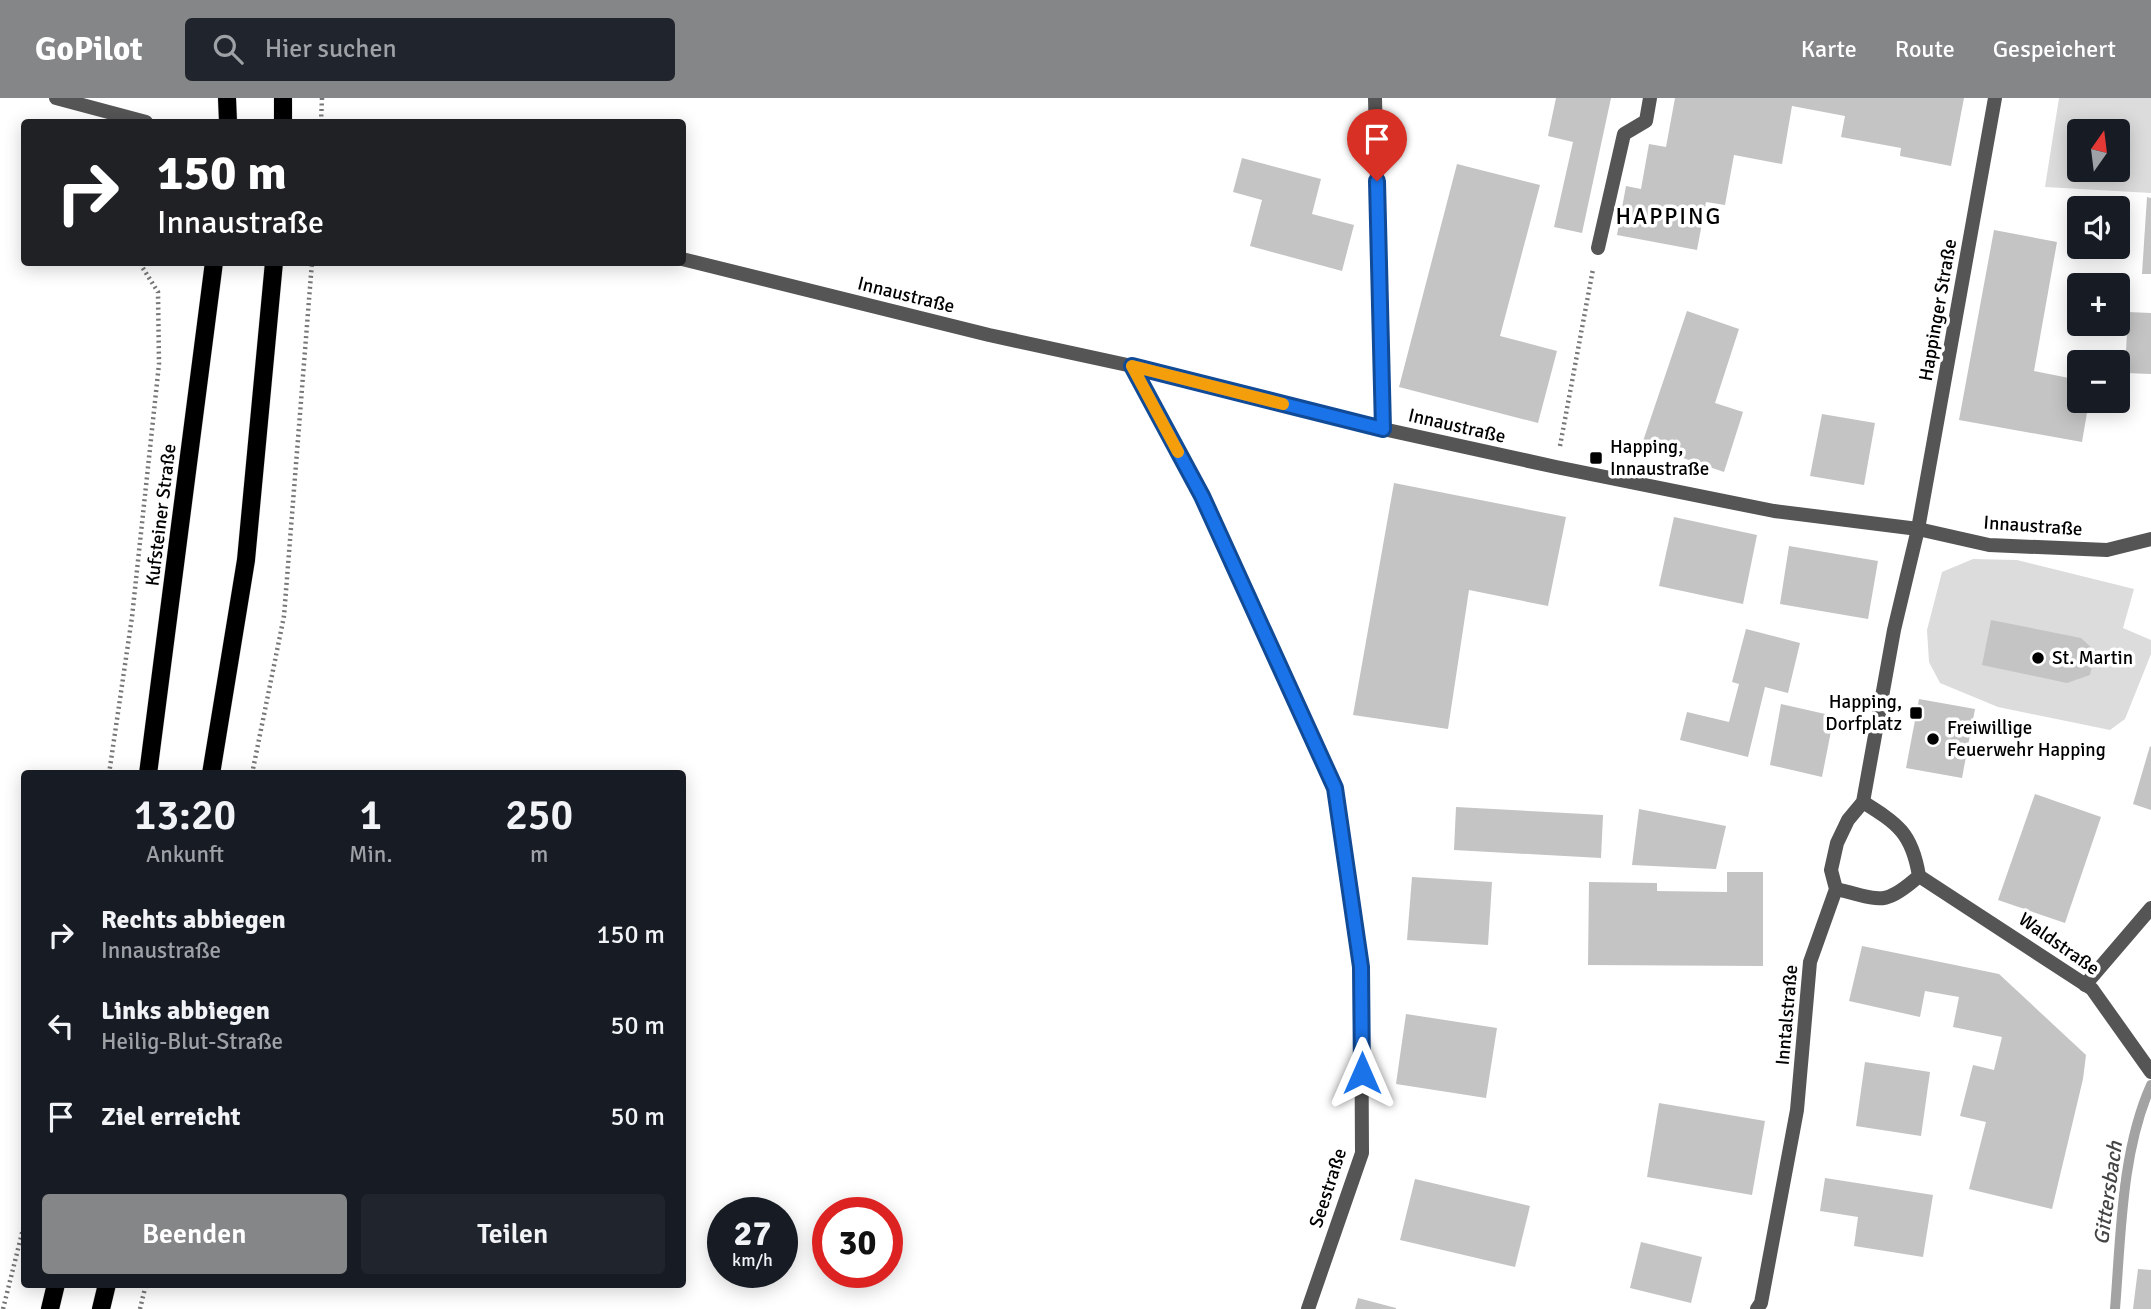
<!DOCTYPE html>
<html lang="de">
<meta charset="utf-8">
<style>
body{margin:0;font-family:Signika,sans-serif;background:#20242c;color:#f1f3f6;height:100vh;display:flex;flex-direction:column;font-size:26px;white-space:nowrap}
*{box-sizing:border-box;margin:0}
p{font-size:23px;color:#9ea1a6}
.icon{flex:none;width:38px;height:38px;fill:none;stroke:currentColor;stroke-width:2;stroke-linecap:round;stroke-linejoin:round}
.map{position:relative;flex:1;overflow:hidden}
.panel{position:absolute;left:21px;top:672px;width:665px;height:518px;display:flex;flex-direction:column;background:#171b24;border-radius:7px;box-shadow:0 4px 18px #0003}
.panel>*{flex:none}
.hud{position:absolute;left:21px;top:21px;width:665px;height:147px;border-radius:7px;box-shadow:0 4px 18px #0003;background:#202124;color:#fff;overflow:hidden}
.needle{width:46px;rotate:14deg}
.tools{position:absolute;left:2067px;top:21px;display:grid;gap:14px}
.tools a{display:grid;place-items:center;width:63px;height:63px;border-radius:7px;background:#171b24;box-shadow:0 4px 18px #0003;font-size:35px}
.speed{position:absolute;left:707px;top:1099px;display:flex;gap:14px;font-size:35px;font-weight:700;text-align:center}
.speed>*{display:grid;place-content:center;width:91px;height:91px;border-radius:50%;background:#171b24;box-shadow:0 4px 18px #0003;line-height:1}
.speed small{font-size:18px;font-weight:400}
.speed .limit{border:10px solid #d22;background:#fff;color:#111}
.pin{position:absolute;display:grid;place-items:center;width:60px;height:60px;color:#fff;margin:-72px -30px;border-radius:50% 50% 50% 0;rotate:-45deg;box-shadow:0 0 7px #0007}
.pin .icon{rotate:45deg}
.me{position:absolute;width:77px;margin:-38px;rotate:0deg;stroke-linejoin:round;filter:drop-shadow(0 0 5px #0008)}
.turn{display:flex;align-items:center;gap:24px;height:147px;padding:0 21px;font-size:32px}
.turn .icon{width:91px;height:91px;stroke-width:2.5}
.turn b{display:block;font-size:49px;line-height:60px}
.eta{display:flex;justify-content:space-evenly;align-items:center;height:119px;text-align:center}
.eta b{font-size:42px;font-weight:600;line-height:49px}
.action{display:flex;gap:14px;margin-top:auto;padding:14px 21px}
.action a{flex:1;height:80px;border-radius:7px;background:#858687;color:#fff;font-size:28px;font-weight:600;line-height:80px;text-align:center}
.action a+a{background:#20242c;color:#f1f3f6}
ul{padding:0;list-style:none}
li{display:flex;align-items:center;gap:21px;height:91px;padding:0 21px}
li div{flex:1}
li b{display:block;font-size:26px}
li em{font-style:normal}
header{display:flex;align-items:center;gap:42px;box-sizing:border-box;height:98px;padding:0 35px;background:#858687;color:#fff}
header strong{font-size:33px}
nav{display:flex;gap:38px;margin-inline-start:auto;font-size:24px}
.search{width:490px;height:63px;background:#20242c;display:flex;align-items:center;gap:18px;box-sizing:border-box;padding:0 24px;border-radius:7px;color:#9ea1a6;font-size:26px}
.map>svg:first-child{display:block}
.green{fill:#dcdcdc;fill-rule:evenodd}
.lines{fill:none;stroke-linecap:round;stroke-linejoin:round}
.stream{stroke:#a3a3a3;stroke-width:10}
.building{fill:#c4c4c4}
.primary-casing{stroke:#dbdbdb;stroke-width:19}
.path{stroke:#777;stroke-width:4.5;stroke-dasharray:2 3.5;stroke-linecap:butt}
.service{stroke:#555;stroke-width:14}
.minor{stroke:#555;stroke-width:14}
.primary{stroke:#000;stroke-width:18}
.route-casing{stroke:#114b97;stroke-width:18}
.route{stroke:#1a73e8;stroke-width:12}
.slow{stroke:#f59e0b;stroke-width:12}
.poi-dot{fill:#000;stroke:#fff;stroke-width:2.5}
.labels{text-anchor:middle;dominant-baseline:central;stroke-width:7;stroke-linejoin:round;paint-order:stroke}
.street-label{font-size:19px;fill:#000;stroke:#fff}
.poi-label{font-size:19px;fill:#000;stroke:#fff;text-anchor:start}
.water-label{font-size:21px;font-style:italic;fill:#444;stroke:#fff}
.quarter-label{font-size:23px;letter-spacing:2px;fill:#000;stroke:#fff}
</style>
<header>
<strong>GoPilot</strong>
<div class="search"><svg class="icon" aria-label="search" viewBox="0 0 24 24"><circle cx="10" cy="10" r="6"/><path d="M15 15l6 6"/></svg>Hier suchen</div>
<nav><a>Karte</a><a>Route</a><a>Gespeichert</a></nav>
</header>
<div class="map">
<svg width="2151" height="1211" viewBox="0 0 2151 1211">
<rect width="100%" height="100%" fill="#fff"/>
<g class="green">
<path d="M2059,0H2151V95L2045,89ZM2079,33H2118V72H2079Z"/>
<path d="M1973,461L2017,462L2134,491L2123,530L2151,542V556L2125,621L2110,632L1998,609L1940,585L1929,564L1927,532L1942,474Z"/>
</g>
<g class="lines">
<path class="stream" d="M2115,1211C2121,1138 2121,1054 2151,987"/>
</g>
<g class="building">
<path d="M1556,0H1611L1582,135L1554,129L1573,44L1548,38Z"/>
<path d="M1675,0H1964L1951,68L1900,58L1901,50L1841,39L1845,18L1792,8L1782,66L1734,57L1725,107L1706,104L1697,152L1617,137L1626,88L1641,91L1649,46L1666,49Z"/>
<path d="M1242,60L1321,81L1312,116L1354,127L1342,173L1250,148L1262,102L1233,94Z"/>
<path d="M1457,66L1540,87L1500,238L1557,253L1538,325L1399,289Z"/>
<path d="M2147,99L2151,100V176H2142Z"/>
<path d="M1994,132L2057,144L2034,273L2079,282V303H2089L2082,344L1959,322Z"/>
<path d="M1687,213L1739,231L1715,305L1743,314L1724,374L1642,346Z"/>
<path d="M2128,214L2151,215V276L2125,275Z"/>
<path d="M1822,316L1875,325L1864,387L1810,378Z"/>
<path d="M1394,385L1566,419L1548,508L1469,492L1448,631L1353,617Z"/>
<path d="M1674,419L1757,437L1743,506L1659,488Z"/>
<path d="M1789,448L1878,463L1868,521L1780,506Z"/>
<path d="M1991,522L2081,540L2095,553L2090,577L2067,585L1982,567Z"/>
<path d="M1746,531L1800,545L1788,595L1765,589L1748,659L1680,642L1687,614L1729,624L1739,586L1732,584Z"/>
<path d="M1919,601L1975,611L1962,680L1906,670Z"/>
<path d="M1781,606L1834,618L1822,679L1770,667Z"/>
<path d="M2150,648L2151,649V712L2133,706Z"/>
<path d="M2035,696L2101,719L2065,825L1998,802Z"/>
<path d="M1456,709L1603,717L1601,760L1454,752Z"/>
<path d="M1639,711L1726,728L1716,771L1632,767Z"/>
<path d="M1727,774H1763V868L1588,867L1589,784L1657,785V793L1727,794Z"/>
<path d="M1412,779L1492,784L1488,847L1407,842Z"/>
<path d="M1862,848L1999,876L2086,957L2083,981L2052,1111L1969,1091L1986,1024L1960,1018L1973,967L1994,972L2002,939L1953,929L1959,899L1925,893L1920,919L1849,903Z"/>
<path d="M1406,916L1497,930L1486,1000L1396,986Z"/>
<path d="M1865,964L1930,974L1921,1038L1856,1028Z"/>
<path d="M1659,1005L1765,1023L1752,1097L1647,1079Z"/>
<path d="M1825,1080L1933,1097L1923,1159L1854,1148L1858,1119L1820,1113Z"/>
<path d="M1415,1081L1530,1108L1515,1169L1400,1142Z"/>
<path d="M1641,1144L1702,1159L1691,1205L1630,1190Z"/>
<path d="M2138,1171L2151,1172V1211H2133Z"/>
<path d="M1358,1200L1396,1210V1211H1355Z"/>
</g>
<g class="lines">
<defs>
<g id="primary">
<path d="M227,0L228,24"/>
<path d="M283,0V24"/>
<path d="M148,676L214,164"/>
<path d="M211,676L246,462L274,164"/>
<path d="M50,1211L56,1186"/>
<path d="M101,1211L107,1186"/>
</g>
</defs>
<use href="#primary" class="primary-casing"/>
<g class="path">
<path d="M321,24L322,0"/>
<path d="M1560,348L1593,171"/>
<path d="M109,676L132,519L159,266L158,194L139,164"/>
<path d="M252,676L284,518L312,164"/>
<path d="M3,1211L24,1127"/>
<path d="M140,1211L146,1186"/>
</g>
<path class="service" d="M1598,150L1624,36L1646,23L1650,0"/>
<g class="minor">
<path d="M56,0L146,24"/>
<path d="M1375,0L1383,331"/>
<path d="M682,161L989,237L1132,268L1383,331L1556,369L1774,413L1918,431L1989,447L2107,452L2151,441"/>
<path d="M1132,268L1202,398L1335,690L1361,869L1362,1055L1308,1211"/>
<path d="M1919,778L2092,891L2151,974"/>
<path d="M1836,791C1880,801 1883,810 1919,778C1912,735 1898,726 1863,704"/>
<path d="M2085,887L2151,810"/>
<path d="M1757,1211L1761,1205L1797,1012L1810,864L1836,791L1831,772L1837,745L1848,722L1863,704L1894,532L1918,431L1995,0"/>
</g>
<use href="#primary" class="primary"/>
</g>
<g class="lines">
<defs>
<path id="route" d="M1362,975L1361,869L1335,690L1202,398L1132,268L1383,331L1377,83"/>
</defs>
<use href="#route" class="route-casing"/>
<use href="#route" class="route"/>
<path class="slow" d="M1178,354L1132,268L1283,306"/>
</g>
<g class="poi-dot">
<rect x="1589" y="353" width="14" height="14" rx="3.5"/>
<circle cx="2038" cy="560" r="7"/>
<rect x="1909" y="608" width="14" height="14" rx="3.5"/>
<circle cx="1933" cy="641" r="7"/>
</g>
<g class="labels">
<g class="street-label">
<text transform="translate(906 197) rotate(14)">Innaustraße</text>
<text transform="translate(1938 212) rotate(-80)">Happinger Straße</text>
<text transform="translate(1457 328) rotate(13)">Innaustraße</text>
<text transform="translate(161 417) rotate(-83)">Kufsteiner Straße</text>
<text transform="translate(2033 428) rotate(4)">Innaustraße</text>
<text transform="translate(2059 846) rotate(35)">Waldstraße</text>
<text transform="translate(1787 917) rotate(-85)">Inntalstraße</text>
<text transform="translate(1328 1090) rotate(-72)">Seestraße</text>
</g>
<g class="poi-label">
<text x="1610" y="349">Happing,<tspan x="1610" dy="22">Innaustraße</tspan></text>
<text x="2052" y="560">St. Martin</text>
<text x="1902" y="604" text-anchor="end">Happing,<tspan x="1902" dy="22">Dorfplatz</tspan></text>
<text x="1947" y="630">Freiwillige<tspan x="1947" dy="22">Feuerwehr Happing</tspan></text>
</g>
<g class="water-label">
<text transform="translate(2108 1095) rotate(-82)">Gittersbach</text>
</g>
<g class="quarter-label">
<text x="1669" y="118">HAPPING</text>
</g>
</g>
</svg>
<div class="tools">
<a><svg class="needle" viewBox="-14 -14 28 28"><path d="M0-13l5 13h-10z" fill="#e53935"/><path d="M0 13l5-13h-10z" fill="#9ea1a6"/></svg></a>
<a><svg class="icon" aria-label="sound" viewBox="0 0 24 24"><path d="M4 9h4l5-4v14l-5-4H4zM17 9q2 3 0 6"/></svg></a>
<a>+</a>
<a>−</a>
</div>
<div class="speed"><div>27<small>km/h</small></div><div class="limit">30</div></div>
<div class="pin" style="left:1377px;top:83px;background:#d93025"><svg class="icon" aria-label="arrive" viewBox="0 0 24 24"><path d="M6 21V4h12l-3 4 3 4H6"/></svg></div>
<svg class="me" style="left:1362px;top:975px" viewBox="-20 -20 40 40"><path d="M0-17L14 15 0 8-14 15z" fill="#1a73e8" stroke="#fff" stroke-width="4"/></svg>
<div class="hud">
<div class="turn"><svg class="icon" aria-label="right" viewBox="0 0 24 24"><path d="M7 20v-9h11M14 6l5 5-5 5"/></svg><div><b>150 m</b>Innaustraße</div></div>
</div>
<section class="panel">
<div class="eta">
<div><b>13:20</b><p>Ankunft</p></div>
<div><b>1</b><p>Min.</p></div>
<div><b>250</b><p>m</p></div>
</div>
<ul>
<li><svg class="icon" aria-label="right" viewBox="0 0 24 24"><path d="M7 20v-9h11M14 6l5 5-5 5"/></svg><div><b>Rechts abbiegen</b><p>Innaustraße</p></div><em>150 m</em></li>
<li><svg class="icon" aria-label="left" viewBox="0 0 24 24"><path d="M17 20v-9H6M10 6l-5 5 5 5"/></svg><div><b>Links abbiegen</b><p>Heilig-Blut-Straße</p></div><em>50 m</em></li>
<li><svg class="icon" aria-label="arrive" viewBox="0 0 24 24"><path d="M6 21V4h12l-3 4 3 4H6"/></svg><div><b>Ziel erreicht</b></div><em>50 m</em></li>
</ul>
<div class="action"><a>Beenden</a><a>Teilen</a></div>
</section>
</div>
